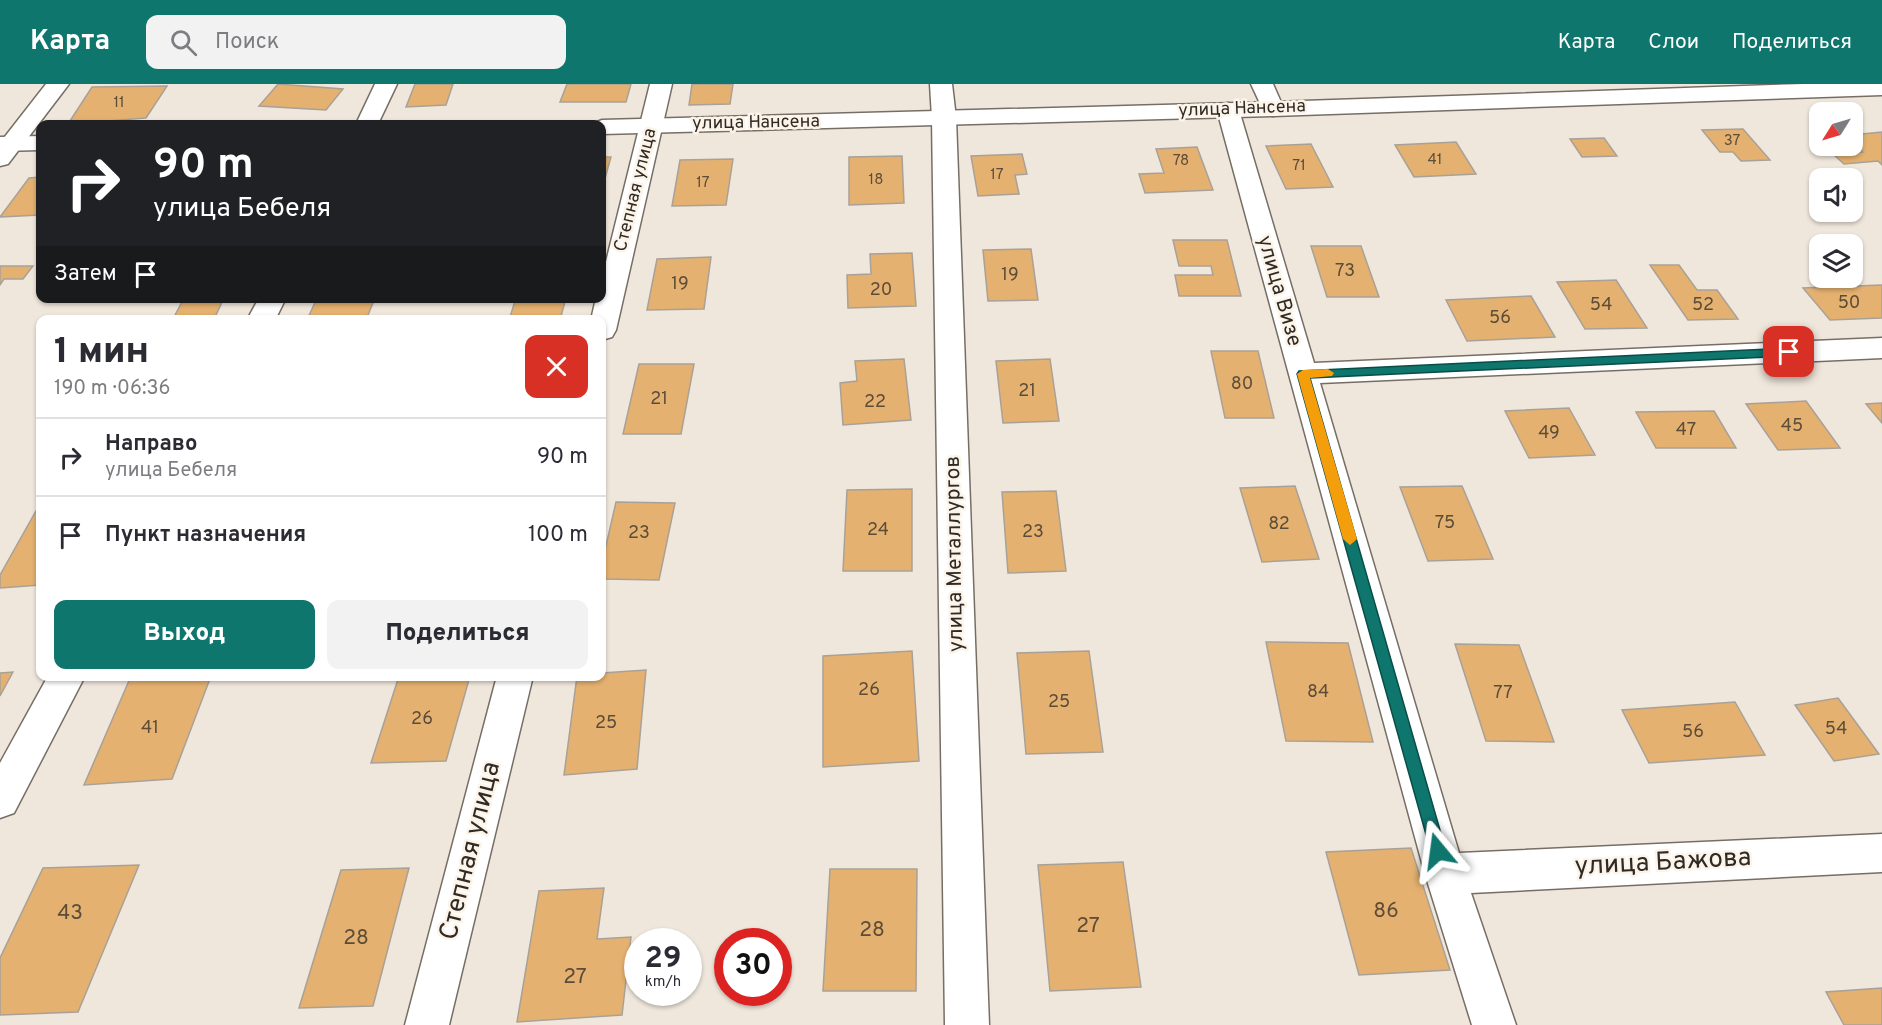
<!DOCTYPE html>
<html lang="ru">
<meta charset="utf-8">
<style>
body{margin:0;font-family:Overpass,sans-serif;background:#f2f2f3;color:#2b2b33;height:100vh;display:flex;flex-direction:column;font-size:22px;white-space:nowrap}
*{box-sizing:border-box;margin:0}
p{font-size:20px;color:#7c7c81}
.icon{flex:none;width:33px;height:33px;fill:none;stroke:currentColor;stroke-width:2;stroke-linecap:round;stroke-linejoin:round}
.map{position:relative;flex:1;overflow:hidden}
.side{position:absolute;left:36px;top:231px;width:570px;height:366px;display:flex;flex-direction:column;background:#fff;border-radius:12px;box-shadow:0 2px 4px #0004}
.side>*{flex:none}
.hud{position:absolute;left:36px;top:36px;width:570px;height:183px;border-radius:12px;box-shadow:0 2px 4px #0004;background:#202124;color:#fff;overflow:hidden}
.needle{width:39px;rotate:233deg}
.buttons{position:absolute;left:1809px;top:18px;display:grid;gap:12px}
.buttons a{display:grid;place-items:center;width:54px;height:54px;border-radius:12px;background:#fff;box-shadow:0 2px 4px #0004;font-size:30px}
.speed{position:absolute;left:624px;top:844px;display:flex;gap:12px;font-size:30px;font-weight:700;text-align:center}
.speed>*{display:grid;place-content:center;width:78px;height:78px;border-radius:50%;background:#fff;box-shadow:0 2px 4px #0004;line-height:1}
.speed small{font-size:15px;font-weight:400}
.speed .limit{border:9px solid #d22;background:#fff;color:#111}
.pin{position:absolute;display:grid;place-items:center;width:51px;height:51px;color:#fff;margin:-26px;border-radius:12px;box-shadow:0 3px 9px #0006}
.me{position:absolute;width:66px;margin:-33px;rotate:344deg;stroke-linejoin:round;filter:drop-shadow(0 0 4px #0008)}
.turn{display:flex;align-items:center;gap:21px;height:126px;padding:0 18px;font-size:27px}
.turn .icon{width:78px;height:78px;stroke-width:2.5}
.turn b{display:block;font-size:42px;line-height:51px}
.then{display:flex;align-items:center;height:57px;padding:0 18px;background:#0003;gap:12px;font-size:22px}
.round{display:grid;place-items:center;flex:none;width:63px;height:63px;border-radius:12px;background:#f2f2f3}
.overview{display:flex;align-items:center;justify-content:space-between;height:102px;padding:0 18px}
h1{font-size:36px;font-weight:800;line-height:45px}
.cta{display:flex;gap:12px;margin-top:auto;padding:12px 18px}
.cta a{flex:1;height:69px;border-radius:12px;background:#0f766e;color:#fff;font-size:24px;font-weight:800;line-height:69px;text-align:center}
.cta a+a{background:#f2f2f3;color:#2b2b33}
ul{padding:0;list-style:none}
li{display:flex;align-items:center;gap:18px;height:78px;padding:0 18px;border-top:2px solid #e1e1e2}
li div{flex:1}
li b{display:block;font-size:22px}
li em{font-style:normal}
header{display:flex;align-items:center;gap:36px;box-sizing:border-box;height:84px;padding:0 30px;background:#0f766e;color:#fff}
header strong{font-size:28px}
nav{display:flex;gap:33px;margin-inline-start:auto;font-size:21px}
.search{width:420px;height:54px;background:#f2f2f3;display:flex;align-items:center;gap:15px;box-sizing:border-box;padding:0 21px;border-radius:12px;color:#7c7c81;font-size:22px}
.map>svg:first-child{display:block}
.building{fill:#e4b170;stroke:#a9a197;stroke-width:1.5}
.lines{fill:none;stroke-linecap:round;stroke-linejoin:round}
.minor-casing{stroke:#766e65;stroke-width:3}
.tertiary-casing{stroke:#766e65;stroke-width:3}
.secondary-casing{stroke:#766e65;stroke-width:3}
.minor{fill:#fff;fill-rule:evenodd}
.tertiary{fill:#fff;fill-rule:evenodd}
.secondary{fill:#fff;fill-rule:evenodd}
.route{fill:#0f766e;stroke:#0a4d48;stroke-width:1.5}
.slow{fill:#f59e0b}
.labels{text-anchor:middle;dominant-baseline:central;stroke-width:5;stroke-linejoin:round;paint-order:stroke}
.far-number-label{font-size:15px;fill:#5c4c38}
.far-street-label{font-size:18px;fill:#2e2a26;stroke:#fdf4e9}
.number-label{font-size:18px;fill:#5c4c38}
.street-label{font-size:21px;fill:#2e2a26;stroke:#fdf4e9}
.near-number-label{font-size:21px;fill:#5c4c38}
.near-street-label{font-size:26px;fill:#2e2a26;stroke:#fdf4e9}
</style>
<header>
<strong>Карта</strong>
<div class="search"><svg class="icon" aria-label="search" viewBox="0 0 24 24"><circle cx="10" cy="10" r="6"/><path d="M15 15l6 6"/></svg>Поиск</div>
<nav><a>Карта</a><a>Слои</a><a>Поделиться</a></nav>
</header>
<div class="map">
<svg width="1882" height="941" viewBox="0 0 1882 941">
<rect width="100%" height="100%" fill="#f0e7dc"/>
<g class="building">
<path d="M278,0L343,5L326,26L259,22Z"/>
<path d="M415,0H453L446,21L406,23Z"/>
<path d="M567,0H631L626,18H560Z"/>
<path d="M692,0H733L730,20L689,21Z"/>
<path d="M167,2L146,34L68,40L92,3Z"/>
<path d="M1743,45L1770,76L1741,77L1733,68H1720L1702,46Z"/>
<path d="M1882,48V81L1878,77L1844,80L1833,70L1863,68L1852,58V51Z"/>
<path d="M1604,54L1617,72L1582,73L1570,55Z"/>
<path d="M1456,58L1476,90L1414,93L1395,61Z"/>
<path d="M1311,60L1333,103L1286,105L1266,62Z"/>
<path d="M1197,63L1213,106L1145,109L1139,90L1164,89L1156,65Z"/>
<path d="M1022,70L1027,90L1015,91L1019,110L978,112L971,72Z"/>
<path d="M902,72L904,119L849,121V73Z"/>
<path d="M602,73H611L602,105Z"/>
<path d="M733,75L726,121L672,122L680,76Z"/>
<path d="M40,93V131L0,133L29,94Z"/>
<path d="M1173,156H1227L1241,212H1179L1175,191H1213L1211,182H1179Z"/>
<path d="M1311,162H1361L1379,213H1327Z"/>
<path d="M1031,165L1038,216L988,217L983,166Z"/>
<path d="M912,169L916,222L848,224L847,191L871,190L870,170Z"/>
<path d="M711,173L704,225L647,226L657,175Z"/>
<path d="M1650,181H1679L1697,206H1717L1738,235L1688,236Z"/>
<path d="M0,182H33L23,195H4L0,201Z"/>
<path d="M1616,196L1647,244L1585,245L1557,198Z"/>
<path d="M1882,201V234L1830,236L1803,204Z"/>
<path d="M1531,212L1555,253L1467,257L1446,216Z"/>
<path d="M184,214H224L215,233L173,235Z"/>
<path d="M317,214H375L366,236H307Z"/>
<path d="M516,214H566L560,236H509Z"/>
<path d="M1211,267H1258L1274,334H1225Z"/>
<path d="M904,275L911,336L843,341L840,299L857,297L855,277Z"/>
<path d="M1050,275L1059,337L1003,339L996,277Z"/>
<path d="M639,280H694L681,350H623Z"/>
<path d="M1806,317L1840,364L1778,366L1746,320Z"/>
<path d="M1882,319V339L1866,320Z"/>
<path d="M1569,324L1595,371L1529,374L1505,327Z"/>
<path d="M1714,327L1736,364H1656L1636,328Z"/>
<path d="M1295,402L1319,475L1262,478L1240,404Z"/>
<path d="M1462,402L1493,475L1428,477L1400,403Z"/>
<path d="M912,405V487H843L847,406Z"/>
<path d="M1056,407L1066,487L1008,489L1002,408Z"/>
<path d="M616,418L675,419L659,496L602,495V479Z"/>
<path d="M40,426V501L0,504V491L36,427Z"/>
<path d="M1266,558L1348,559L1373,658L1286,657Z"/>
<path d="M1455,560L1519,561L1554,658L1486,657Z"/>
<path d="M912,567L919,677L823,683V572Z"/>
<path d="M1089,567L1103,668L1026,670L1017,569Z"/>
<path d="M646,586L637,685L564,691L577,592H602V589Z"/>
<path d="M13,588L0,612V589Z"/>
<path d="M131,592H211L172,695L84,701Z"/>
<path d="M399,592H470L446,677L371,679Z"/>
<path d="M1838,614L1879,670L1834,677L1795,621Z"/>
<path d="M1735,618L1765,671L1649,679L1622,626Z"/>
<path d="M1411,764L1450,886L1359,891L1326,768Z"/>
<path d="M1123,778L1141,903L1050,907L1038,781Z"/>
<path d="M139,781L78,928L0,931V874L43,784Z"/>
<path d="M409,784L373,922L299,924L341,786Z"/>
<path d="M830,785H917L916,907H823Z"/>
<path d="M604,804L597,855L631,853L622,931L517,938L539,807Z"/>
<path d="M1882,904V941H1844L1826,908Z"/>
</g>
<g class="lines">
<defs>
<g id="minor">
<path d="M46,0H69L8,80L0,82V59Z"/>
<path d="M375,0H397L378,40H356Z"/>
<path d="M650,0H672L616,246L612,253L602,256V236H591L596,214H602V194Z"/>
<path d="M930,0H952L956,34L989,941H945L932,34Z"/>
<path d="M1228,19L1236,21L1239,26L1314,279L1882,254V274L1320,299L1459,769L1882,750V788L1471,809L1516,941H1472L1425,790L1217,26L1220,21Z"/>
<path d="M259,214H286L275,236H247Z"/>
<path d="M48,592H85L14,729L0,734V679Z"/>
<path d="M497,592H533L449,941H405Z"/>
</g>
<path id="tertiary" d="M1251,0H1273L1284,25L1281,30L1273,32L1265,30Z"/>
<g id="secondary">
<path d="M1803,0H1882V11L1273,32L602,50V40H592L602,36L1273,18Z"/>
<path d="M40,52V66L0,67V53Z"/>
</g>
</defs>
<use href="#minor" class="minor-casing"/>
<use href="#tertiary" class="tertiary-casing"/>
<use href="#secondary" class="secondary-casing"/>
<use href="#minor" class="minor"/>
<use href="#tertiary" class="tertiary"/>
<use href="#secondary" class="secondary"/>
</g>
<path class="route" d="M1789,264L1795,268L1789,272L1310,294L1446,767L1444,772L1438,775L1432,772L1297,290L1299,287Z"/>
<path class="slow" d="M1328,285L1334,289L1332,292L1310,294L1357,455L1350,461L1343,455L1297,290L1303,286Z"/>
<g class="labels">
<g class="far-number-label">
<text x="119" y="19">11</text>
<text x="1732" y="57">37</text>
<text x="1435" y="76">41</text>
<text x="1181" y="77">78</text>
<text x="1299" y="82">71</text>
<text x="997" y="91">17</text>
<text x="876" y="96">18</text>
<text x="703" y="99">17</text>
</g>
<g class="far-street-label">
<text transform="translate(1242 25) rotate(-2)">улица Нансена</text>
<text transform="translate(756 39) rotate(-1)">улица Нансена</text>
<text transform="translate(636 106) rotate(-76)">Степная улица</text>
</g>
<g class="number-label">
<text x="1345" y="187">73</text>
<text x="1010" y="191">19</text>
<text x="680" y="200">19</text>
<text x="881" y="206">20</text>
<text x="1849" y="219">50</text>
<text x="1601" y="221">54</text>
<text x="1703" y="221">52</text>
<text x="1500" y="234">56</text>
<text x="1242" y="300">80</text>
<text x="1027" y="307">21</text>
<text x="659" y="315">21</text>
<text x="875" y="318">22</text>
<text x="1792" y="342">45</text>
<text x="1686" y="346">47</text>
<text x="1549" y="349">49</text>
<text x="1445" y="439">75</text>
<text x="1279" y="440">82</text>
<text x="878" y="446">24</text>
<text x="1033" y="448">23</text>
<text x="639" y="449">23</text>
<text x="869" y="606">26</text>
<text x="1318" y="608">84</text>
<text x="1503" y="609">77</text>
<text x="1059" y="618">25</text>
<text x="422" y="635">26</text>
<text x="606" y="639">25</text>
<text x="150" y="644">41</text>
<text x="1836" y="645">54</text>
<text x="1693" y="648">56</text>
</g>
<g class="street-label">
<text transform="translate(1279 207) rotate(74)">улица Визе</text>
<text transform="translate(955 470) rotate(-91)">улица Металлургов</text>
</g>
<g class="near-number-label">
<text x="1386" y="827">86</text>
<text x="70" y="829">43</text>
<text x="1088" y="842">27</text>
<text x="872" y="846">28</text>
<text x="356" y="854">28</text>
<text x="575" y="893">27</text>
</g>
<g class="near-street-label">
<text transform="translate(471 767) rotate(-76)">Степная улица</text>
<text transform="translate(1663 779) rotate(-3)">улица Бажова</text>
</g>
</g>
</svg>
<div class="buttons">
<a><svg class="needle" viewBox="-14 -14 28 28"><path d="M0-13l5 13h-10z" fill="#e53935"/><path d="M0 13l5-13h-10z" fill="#7c7c81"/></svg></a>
<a><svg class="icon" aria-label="sound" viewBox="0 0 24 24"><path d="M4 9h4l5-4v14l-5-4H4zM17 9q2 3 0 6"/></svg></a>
<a><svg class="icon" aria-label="layers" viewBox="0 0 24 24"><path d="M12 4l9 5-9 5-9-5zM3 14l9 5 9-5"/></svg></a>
</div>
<div class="speed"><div>29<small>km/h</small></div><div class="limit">30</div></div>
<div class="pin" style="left:1789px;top:268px;background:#d93025"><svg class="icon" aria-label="arrive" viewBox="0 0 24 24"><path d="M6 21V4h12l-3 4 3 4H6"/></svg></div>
<svg class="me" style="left:1438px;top:767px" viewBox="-20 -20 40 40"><path d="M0-17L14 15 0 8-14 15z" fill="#0f766e" stroke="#fff" stroke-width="4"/></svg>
<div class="hud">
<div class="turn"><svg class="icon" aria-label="right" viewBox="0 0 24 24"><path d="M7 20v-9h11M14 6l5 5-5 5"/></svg><div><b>90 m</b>улица Бебеля</div></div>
<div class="then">Затем<svg class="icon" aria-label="arrive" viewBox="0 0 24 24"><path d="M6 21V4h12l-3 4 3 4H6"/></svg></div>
</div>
<section class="side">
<div class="overview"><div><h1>1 мин</h1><p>190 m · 06:36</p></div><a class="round" style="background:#d93025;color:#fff"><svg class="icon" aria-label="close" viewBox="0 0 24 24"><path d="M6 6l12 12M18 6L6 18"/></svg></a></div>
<ul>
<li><svg class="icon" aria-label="right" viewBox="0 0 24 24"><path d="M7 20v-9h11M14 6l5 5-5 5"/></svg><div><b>Направо</b><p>улица Бебеля</p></div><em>90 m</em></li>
<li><svg class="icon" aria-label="arrive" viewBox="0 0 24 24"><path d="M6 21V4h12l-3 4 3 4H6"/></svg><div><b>Пункт назначения</b></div><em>100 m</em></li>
</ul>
<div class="cta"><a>Выход</a><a>Поделиться</a></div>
</section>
</div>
